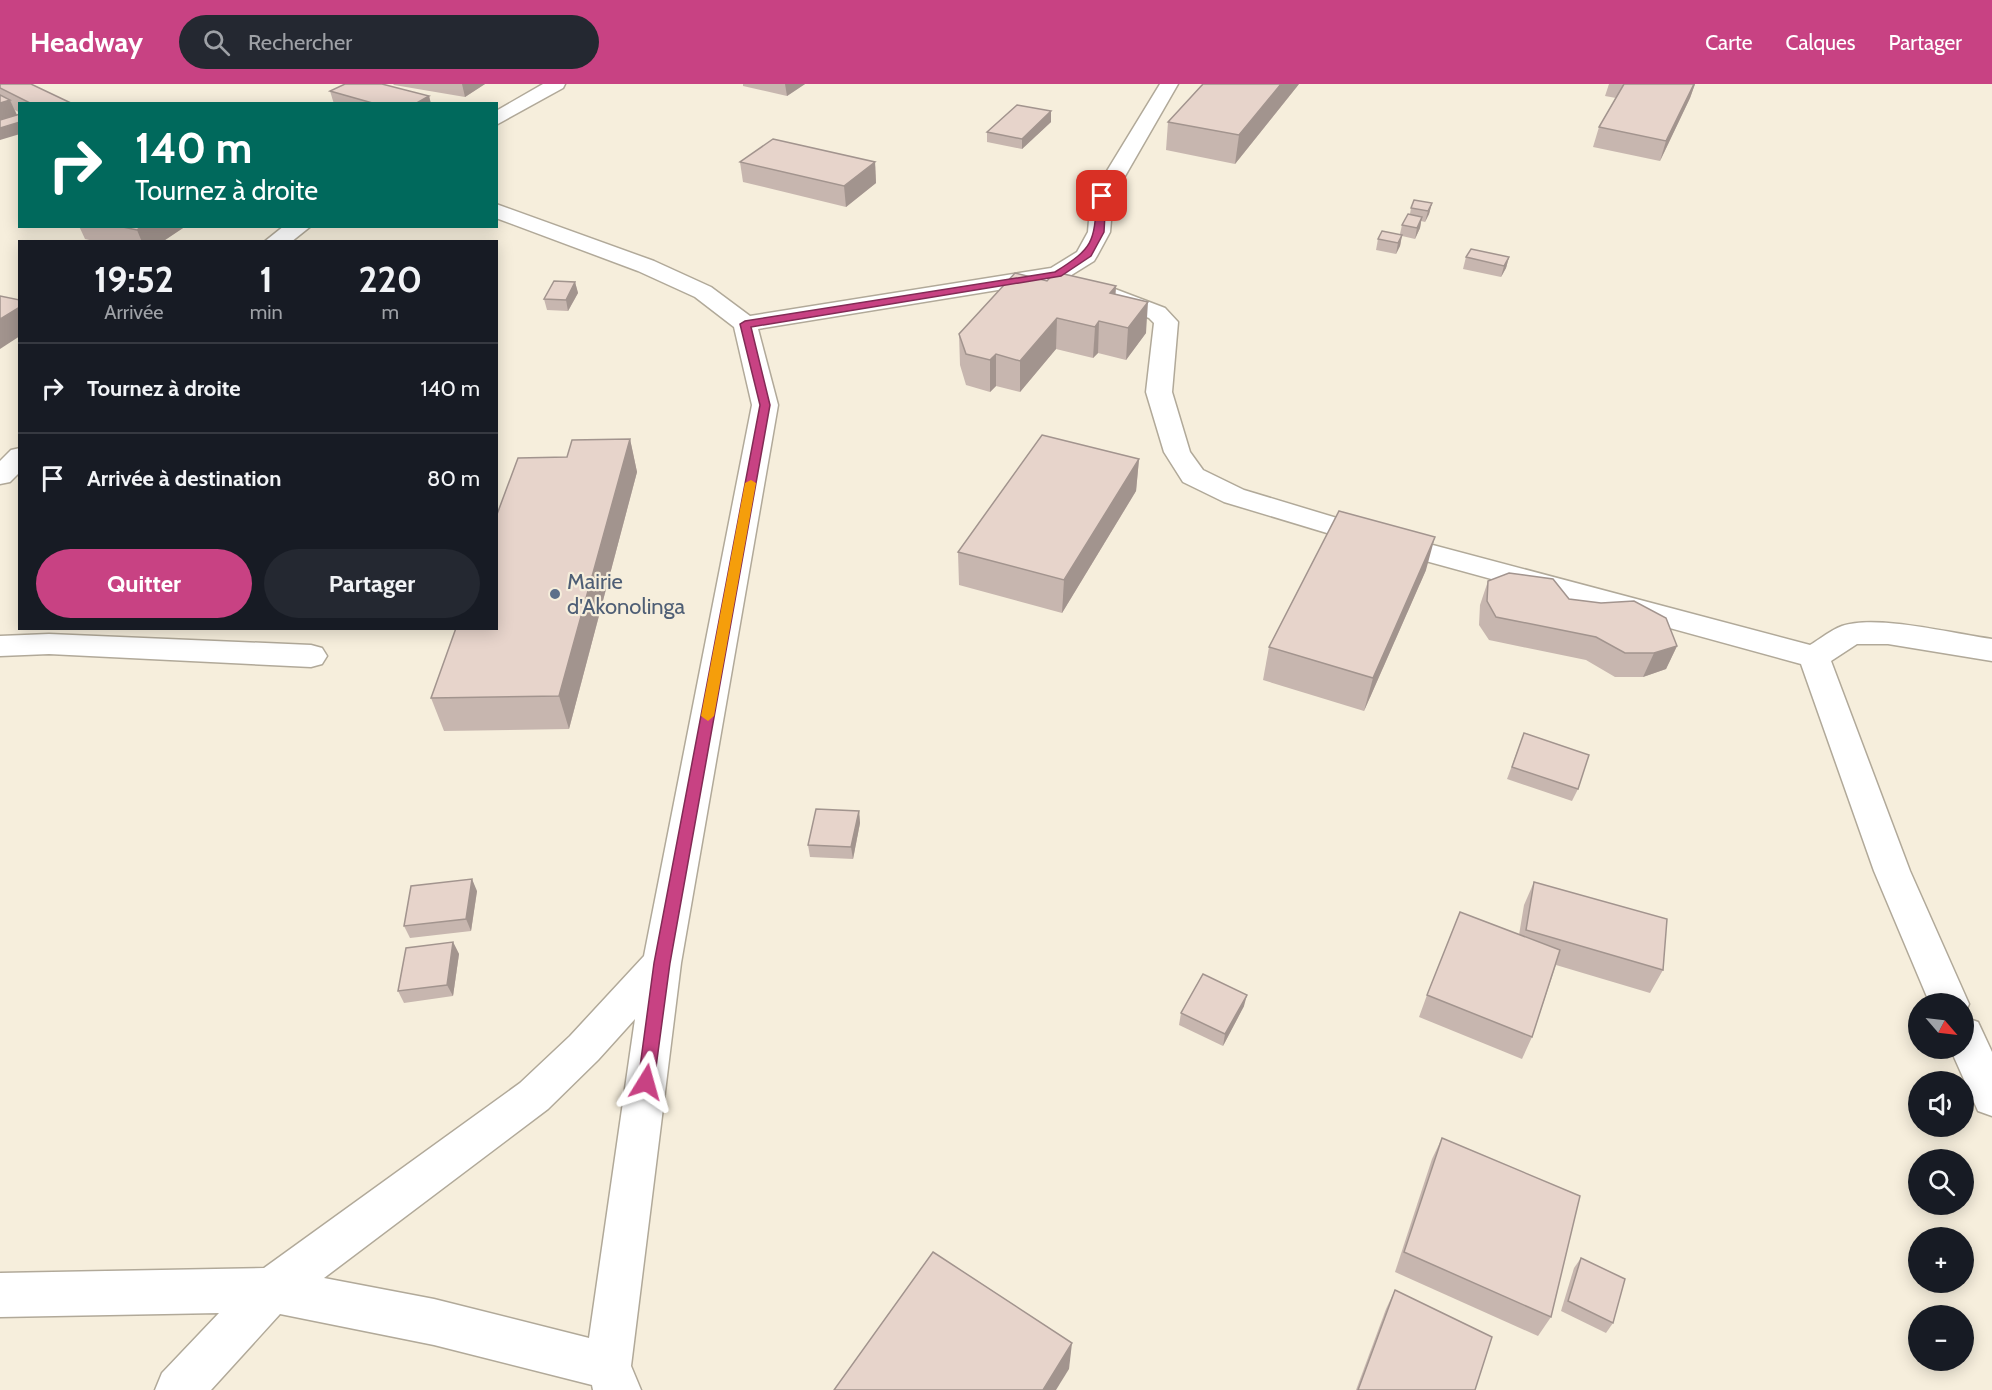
<!DOCTYPE html>
<html lang="fr">
<meta charset="utf-8">
<style>
body{margin:0;font-family:Cabin,sans-serif;background:#242831;color:#f1f3f6;height:100vh;display:flex;flex-direction:column;font-size:22px;white-space:nowrap}
*{box-sizing:border-box;margin:0}
p{font-size:20px;color:#9ea1a6}
.icon{flex:none;width:33px;height:33px;fill:none;stroke:currentColor;stroke-width:2;stroke-linecap:round;stroke-linejoin:round}
.map{position:relative;flex:1;overflow:hidden}
.panel{position:absolute;left:18px;top:156px;width:480px;height:390px;display:flex;flex-direction:column;background:#171b24;border-radius:0px;box-shadow:0 3px 15px #0003}
.panel>*{flex:none}
.guide{position:absolute;left:18px;top:18px;width:480px;height:126px;border-radius:0px;box-shadow:0 3px 15px #0003;background:#00695c;color:#fff;overflow:hidden}
.needle{width:39px;rotate:118deg}
.buttons{position:absolute;left:1908px;top:909px;display:grid;gap:12px}
.buttons a{display:grid;place-items:center;width:66px;height:66px;border-radius:50%;background:#171b24;box-shadow:0 3px 15px #0003;font-size:30px}
.pin{position:absolute;display:grid;place-items:center;width:51px;height:51px;color:#fff;margin:-26px;border-radius:12px;box-shadow:0 3px 9px #0006}
.me{position:absolute;width:66px;margin:-33px;rotate:8deg;stroke-linejoin:round;filter:drop-shadow(0 0 4px #0008)}
.turn{display:flex;align-items:center;gap:21px;height:126px;padding:0 18px;font-size:27px}
.turn .icon{width:78px;height:78px;stroke-width:2.5}
.turn b{display:block;font-size:42px;line-height:51px}
.eta{display:flex;justify-content:space-evenly;align-items:center;height:102px;text-align:center}
.eta b{font-size:36px;font-weight:700;line-height:42px}
.primary-button{display:flex;gap:12px;margin-top:auto;padding:12px 18px}
.primary-button a{flex:1;height:69px;border-radius:36px;background:#c84283;color:#fff;font-size:24px;font-weight:700;line-height:69px;text-align:center}
.primary-button a+a{background:#242831;color:#f1f3f6}
ul{padding:0;list-style:none}
li{display:flex;align-items:center;gap:18px;height:90px;padding:0 18px;border-top:2px solid #363941}
li div{flex:1}
li b{display:block;font-size:22px}
li em{font-style:normal}
header{display:flex;align-items:center;gap:36px;box-sizing:border-box;height:84px;padding:0 30px;background:#c84283;color:#fff}
header strong{font-size:28px}
nav{display:flex;gap:33px;margin-inline-start:auto;font-size:21px}
.search{width:420px;height:54px;background:#242831;display:flex;align-items:center;gap:15px;box-sizing:border-box;padding:0 21px;border-radius:33px;color:#9ea1a6;font-size:22px}
.map>svg:first-child{display:block}
.lines{fill:none;stroke-linecap:round;stroke-linejoin:round}
.lane-casing{stroke:#b1a999;stroke-width:3}
.street-casing{stroke:#b1a999;stroke-width:3}
.lane{fill:#fff;fill-rule:evenodd}
.street{fill:#fff;fill-rule:evenodd}
.wall{fill:#c7b6af}
.shaded-wall{fill:#a2948e}
.building{fill:#e7d4cb;stroke:#a2948e;stroke-width:1.5}
.route{fill:#c84283;stroke:#822b55;stroke-width:1.5}
.slow{fill:#f59e0b}
.service-dot{fill:#5c6f8a;stroke:#f6eedc;stroke-width:2}
.labels{text-anchor:middle;dominant-baseline:central;stroke-width:4.5;stroke-linejoin:round;paint-order:stroke}
.service-label{font-size:22px;fill:#4e5e75;stroke:#f6eedc;text-anchor:start}
</style>
<header>
<strong>Headway</strong>
<div class="search"><svg class="icon" aria-label="search" viewBox="0 0 24 24"><circle cx="10" cy="10" r="6"/><path d="M15 15l6 6"/></svg>Rechercher</div>
<nav><a>Carte</a><a>Calques</a><a>Partager</a></nav>
</header>
<div class="map">
<svg width="1992" height="1306" viewBox="0 0 1992 1306">
<rect width="100%" height="100%" fill="#f6eedc"/>
<g class="lines">
<defs>
<path id="lane" d="M49,550L311,561L322,564L327,572L322,580L311,583L49,570L0,572V552Z"/>
<g id="street">
<path d="M543,0H565L563,4L496,41V27Z"/>
<path d="M1160,0H1178L1113,113L1110,148L1097,172L1094,177L1065,195L758,245L778,321L681,879L631,1282L641,1306H593L592,1301L434,1261L280,1230L211,1306H155L162,1289L219,1229L0,1233V1189L264,1184L520,999L570,952L644,872L752,321L734,243L695,213L638,187L496,134V120L654,177L711,203L750,232L1051,184L1077,168L1088,148L1091,113ZM635,935L589,1254L434,1215L324,1194L548,1025L598,976Z"/>
<path d="M284,142H311L291,158H264Z"/>
<path d="M1107,202L1165,224L1178,238L1172,308L1190,368L1203,386L1244,406L1380,447L1810,561C1820,555 1831,546 1842,542C1876,530 1955,550 1992,555V577L1888,560H1857L1831,577L1910,787L1969,920L1964,932V920H1930L1874,787L1801,580L1360,459L1224,418L1183,398L1164,368L1146,308L1154,239L1149,234L1099,214L1095,209L1099,204Z"/>
<path d="M20,364V388L10,398L0,400V377L11,366Z"/>
<path d="M1964,933L1978,938L1992,968V1032L1978,1027L1950,964H1964Z"/>
</g>
</defs>
<use href="#lane" class="lane-casing"/>
<use href="#street" class="street-casing"/>
<use href="#lane" class="lane"/>
<use href="#street" class="street"/>
</g>
<g class="wall">
<path d="M0,0L73,20H20V29L15,26L17,31L0,56Z"/>
<path d="M393,0H485L465,13L394,1Z"/>
<path d="M743,0H805L787,12L743,2Z"/>
<path d="M1299,0L1235,80L1166,66L1168,38Z"/>
<path d="M1609,0H1695L1690,14L1660,77L1593,63L1599,43L1616,14L1605,12Z"/>
<path d="M330,7L429,12L431,20H334Z"/>
<path d="M1051,27V38L1022,65L987,58V48Z"/>
<path d="M740,78H875L876,99L846,123L743,98Z"/>
<path d="M1432,119L1429,130L1425,138L1421,137L1420,144L1415,155L1402,152L1400,162L1396,170L1376,166L1378,155L1400,150L1402,141L1410,130L1411,124Z"/>
<path d="M79,142H186L162,158H98L85,155Z"/>
<path d="M1466,173H1509L1506,184L1501,193L1463,185Z"/>
<path d="M1047,197L1116,202L1115,210L1146,249L1126,276L1098,269L1093,274L1056,265L1020,308L996,302L990,308L966,301L960,281L959,250Z"/>
<path d="M575,198L578,209L568,227L547,226L544,215Z"/>
<path d="M630,355L637,388L569,645L444,647L431,614L567,373Z"/>
<path d="M1139,375L1136,407L1062,529L959,501L958,468Z"/>
<path d="M1426,486L1364,627L1263,596L1269,563Z"/>
<path d="M1488,497L1569,515L1677,562L1666,585L1643,593H1615L1586,576L1489,556L1479,541L1480,521Z"/>
<path d="M1524,649L1578,705L1572,717L1507,695Z"/>
<path d="M859,727L860,739L853,775L810,773L808,761Z"/>
<path d="M1534,798L1663,886L1650,909L1556,881L1532,953L1522,975L1419,933L1427,911L1519,851L1524,821Z"/>
<path d="M477,807L471,847L410,854L404,842Z"/>
<path d="M453,858L459,870L453,912L404,919L398,907Z"/>
<path d="M1244,922L1223,962L1179,941L1181,929Z"/>
<path d="M1442,1054L1551,1233L1538,1252L1395,1188L1432,1075Z"/>
<path d="M1581,1174L1613,1239L1606,1249L1561,1227L1574,1184Z"/>
<path d="M1395,1206L1475,1306H1356L1386,1225Z"/>
</g>
<g class="shaded-wall">
<path d="M462,0H485L465,13Z"/>
<path d="M785,0H805L787,12Z"/>
<path d="M1281,0H1299L1235,80L1239,51Z"/>
<path d="M1694,0H1695L1690,14L1660,77L1666,57Z"/>
<path d="M429,12L431,20H415Z"/>
<path d="M10,16L19,36L0,42V19Z"/>
<path d="M1051,27V38L1022,65V55Z"/>
<path d="M20,38V50L0,56V44Z"/>
<path d="M875,78L876,99L846,123L844,102Z"/>
<path d="M1432,119L1429,130L1425,138L1428,127Z"/>
<path d="M1422,133L1420,144L1415,155L1417,144Z"/>
<path d="M142,142H186L162,158H142L137,146Z"/>
<path d="M1402,151L1400,162L1396,170L1398,159Z"/>
<path d="M1509,173L1506,184L1501,193L1504,182Z"/>
<path d="M575,198L578,209L568,227L566,216Z"/>
<path d="M1116,202L1114,233L1108,240L1110,209Z"/>
<path d="M1148,218L1146,249L1126,276L1128,244Z"/>
<path d="M20,223V252L0,265V235Z"/>
<path d="M1057,234L1056,265L1020,308V277Z"/>
<path d="M1099,237L1098,269L1093,274L1095,243Z"/>
<path d="M996,270V302L990,308V276Z"/>
<path d="M630,355L637,388L569,645L559,612Z"/>
<path d="M1139,375L1136,407L1062,529L1064,496Z"/>
<path d="M1435,453L1426,486L1364,627L1373,594Z"/>
<path d="M1677,562L1666,585L1643,593L1654,569Z"/>
<path d="M859,727L860,739L853,775L851,763Z"/>
<path d="M472,795L477,807L471,847L466,835Z"/>
<path d="M453,858L459,870L453,912L447,901Z"/>
<path d="M1247,911L1244,922L1223,962L1225,950Z"/>
<path d="M1072,1259L1069,1285L1056,1306H1043Z"/>
</g>
<g class="building">
<path d="M0,0H31L73,20H32L0,4Z"/>
<path d="M345,0H382L429,12L415,20H376L330,7Z"/>
<path d="M1203,0H1281L1239,51L1168,38Z"/>
<path d="M1624,0H1694L1666,57L1599,43Z"/>
<path d="M0,11L10,16L0,19Z"/>
<path d="M1017,21L1051,27L1022,55L987,48Z"/>
<path d="M20,30V38L0,44V36Z"/>
<path d="M773,55L875,78L844,102L740,78Z"/>
<path d="M1414,116L1432,119L1428,127L1411,124Z"/>
<path d="M1408,130L1422,133L1417,144L1402,141Z"/>
<path d="M118,142H142L137,146Z"/>
<path d="M1382,147L1402,151L1398,159L1378,155Z"/>
<path d="M1471,165L1509,173L1504,182L1466,173Z"/>
<path d="M1055,188L1116,202L1110,209L1148,218L1128,244L1099,237L1095,243L1057,234L1020,277L996,270L990,276L966,270L959,250L1015,189L1047,197Z"/>
<path d="M554,197L575,198L566,216L544,215Z"/>
<path d="M0,212L20,216V223L0,235Z"/>
<path d="M1042,351L1139,375L1064,496L958,468Z"/>
<path d="M630,355L559,612L431,614L456,544H496V433L518,374L567,373L572,356Z"/>
<path d="M1339,427L1435,453L1373,594L1269,563Z"/>
<path d="M1509,489L1553,495L1569,515L1601,519L1634,517L1666,534L1677,562L1654,569H1625L1596,553L1496,533L1487,517L1488,497Z"/>
<path d="M1524,649L1589,671L1578,705L1512,683Z"/>
<path d="M816,725L859,727L851,763L808,761Z"/>
<path d="M472,795L466,835L404,842L411,802Z"/>
<path d="M1534,798L1667,835L1663,886L1526,846Z"/>
<path d="M1460,828L1560,866L1532,953L1427,911Z"/>
<path d="M453,858L447,901L398,907L406,864Z"/>
<path d="M1203,890L1247,911L1225,950L1181,929Z"/>
<path d="M1442,1054L1580,1112L1551,1233L1404,1168Z"/>
<path d="M933,1168L1072,1259L1043,1306H834Z"/>
<path d="M1581,1174L1625,1195L1613,1239L1568,1217Z"/>
<path d="M1395,1206L1492,1253L1475,1306H1358Z"/>
</g>
<path class="route" d="M1102,110L1106,112L1104,148L1091,172L1061,192L751,243L770,321L670,879L654,998L652,1003L646,1005L640,1003L638,998L654,879L760,321L740,240L745,237L1055,188C1095,163 1094,158 1097,112Z"/>
<path class="slow" d="M751,396L756,399L714,632L708,637L701,632L745,399Z"/>
<circle class="service-dot" cx="555" cy="510" r="6"/>
<g class="labels">
<g class="service-label">
<text x="567" y="497">Mairie<tspan x="567" dy="25">d'Akonolinga</tspan></text>
</g>
</g>
</svg>
<div class="buttons">
<a><svg class="needle" viewBox="-14 -14 28 28"><path d="M0-13l5 13h-10z" fill="#e53935"/><path d="M0 13l5-13h-10z" fill="#9ea1a6"/></svg></a>
<a><svg class="icon" aria-label="sound" viewBox="0 0 24 24"><path d="M4 9h4l5-4v14l-5-4H4zM17 9q2 3 0 6"/></svg></a>
<a><svg class="icon" aria-label="search" viewBox="0 0 24 24"><circle cx="10" cy="10" r="6"/><path d="M15 15l6 6"/></svg></a>
<a>+</a>
<a>−</a>
</div>
<div class="pin" style="left:1102px;top:112px;background:#d93025"><svg class="icon" aria-label="arrive" viewBox="0 0 24 24"><path d="M6 21V4h12l-3 4 3 4H6"/></svg></div>
<svg class="me" style="left:646px;top:998px" viewBox="-20 -20 40 40"><path d="M0-17L14 15 0 8-14 15z" fill="#c84283" stroke="#fff" stroke-width="4"/></svg>
<div class="guide">
<div class="turn"><svg class="icon" aria-label="right" viewBox="0 0 24 24"><path d="M7 20v-9h11M14 6l5 5-5 5"/></svg><div><b>140 m</b>Tournez à droite</div></div>
</div>
<section class="panel">
<div class="eta">
<div><b>19:52</b><p>Arrivée</p></div>
<div><b>1</b><p>min</p></div>
<div><b>220</b><p>m</p></div>
</div>
<ul>
<li><svg class="icon" aria-label="right" viewBox="0 0 24 24"><path d="M7 20v-9h11M14 6l5 5-5 5"/></svg><div><b>Tournez à droite</b></div><em>140 m</em></li>
<li><svg class="icon" aria-label="arrive" viewBox="0 0 24 24"><path d="M6 21V4h12l-3 4 3 4H6"/></svg><div><b>Arrivée à destination</b></div><em>80 m</em></li>
</ul>
<div class="primary-button"><a>Quitter</a><a>Partager</a></div>
</section>
</div>
